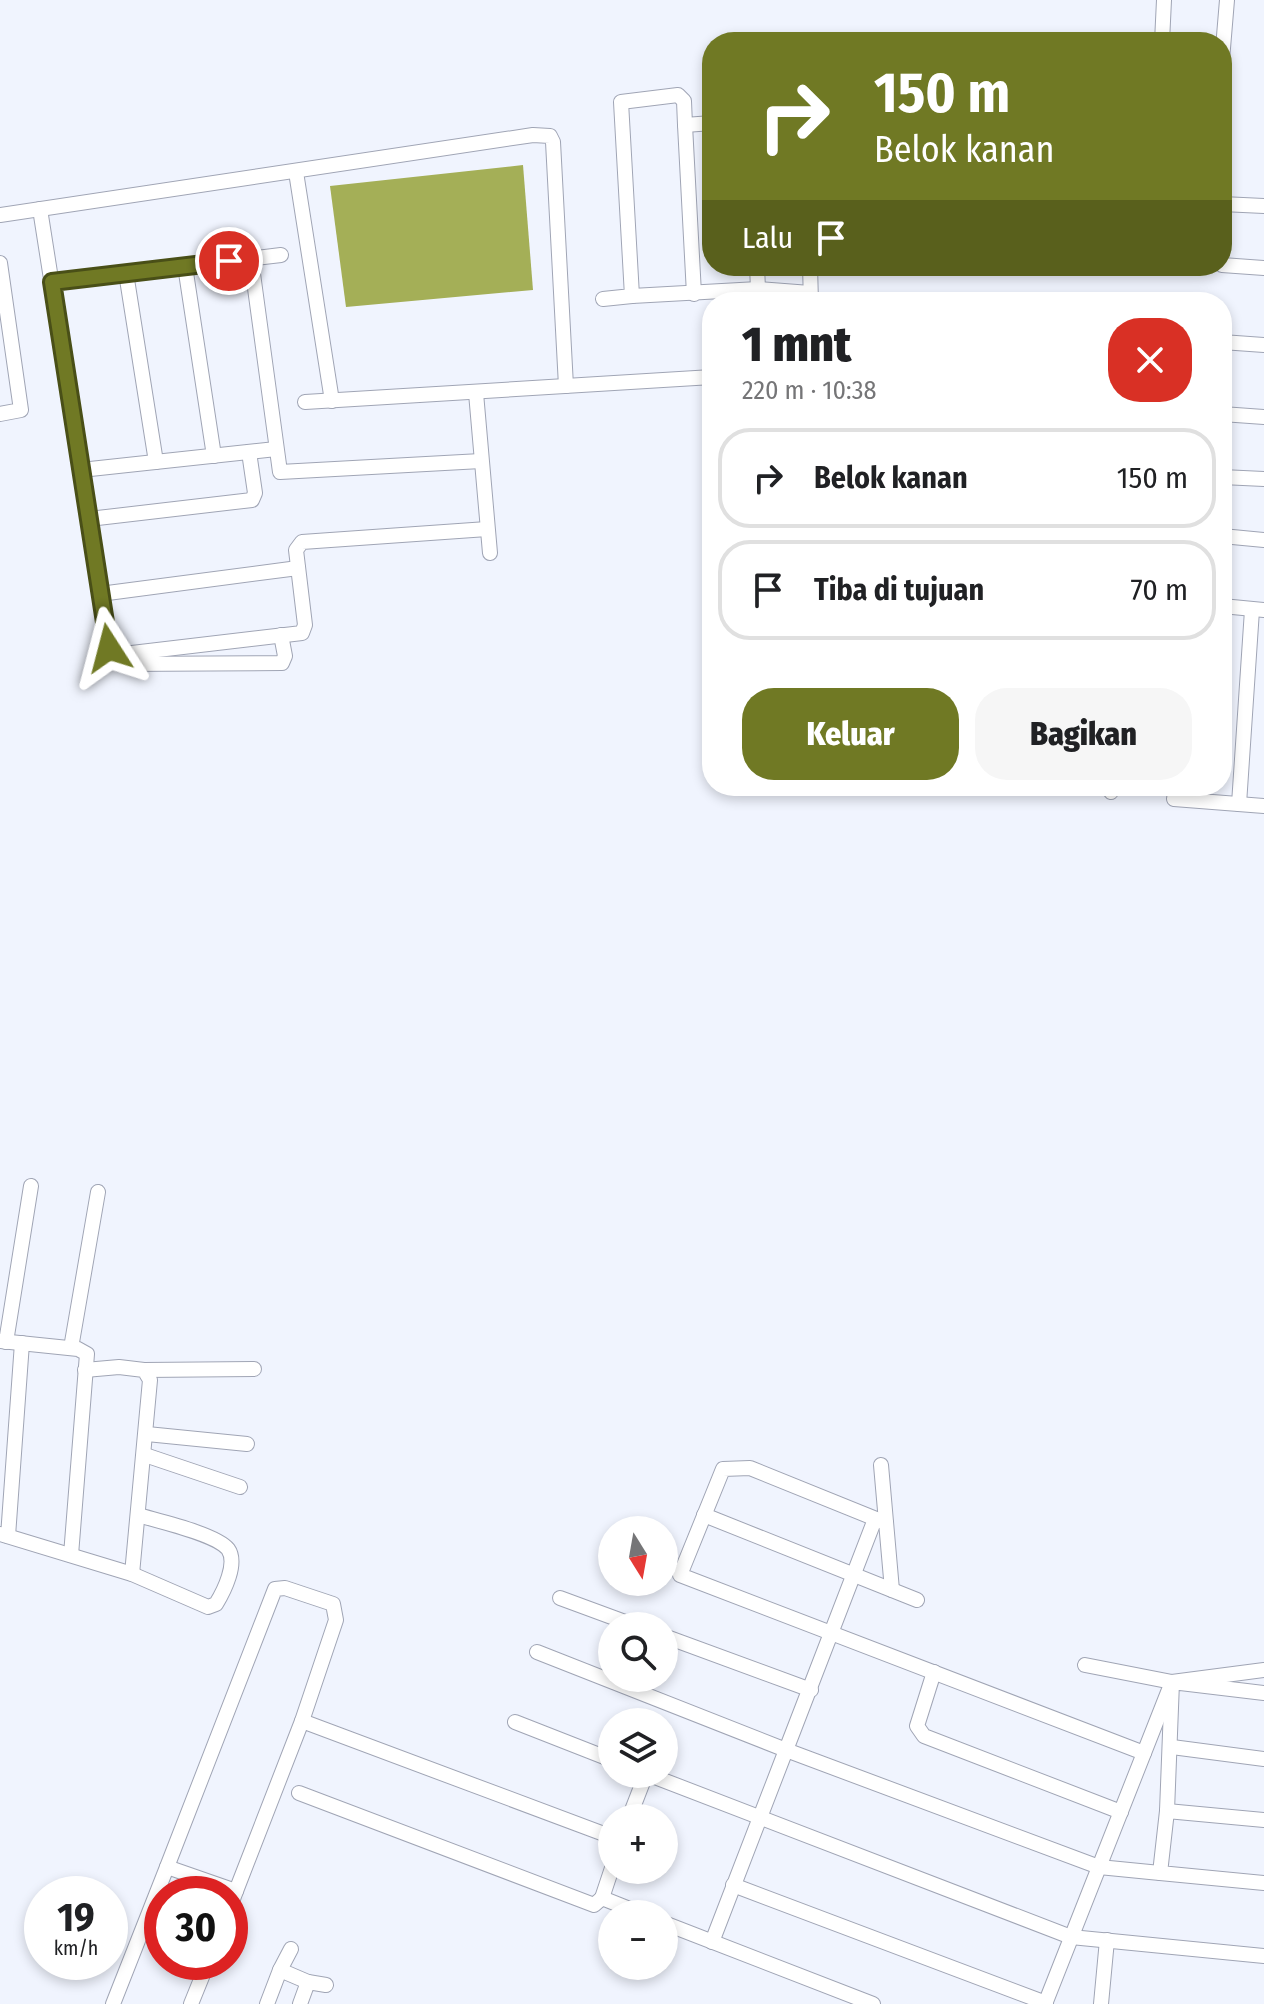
<!DOCTYPE html>
<html lang="id">
<meta charset="utf-8">
<style>
body{margin:0;font-family:"Fira Sans Condensed",sans-serif;background:#f6f6f6;color:#202124;height:100vh;display:flex;flex-direction:column;font-size:30px;white-space:nowrap}
*{box-sizing:border-box;margin:0}
p{font-size:26px;color:#757577}
.icon{flex:none;width:44px;height:44px;fill:none;stroke:currentColor;stroke-width:2;stroke-linecap:round;stroke-linejoin:round}
.map{position:relative;flex:1;overflow:hidden}
.details{position:absolute;left:702px;top:292px;width:530px;height:504px;display:flex;flex-direction:column;background:#fff;border-radius:32px;box-shadow:0 4px 12px #0003}
.details>*{flex:none}
.banner{position:absolute;left:702px;top:32px;width:530px;height:244px;border-radius:32px;box-shadow:0 4px 12px #0003;background:#707924;color:#fff;overflow:hidden}
.needle{width:52px;rotate:169deg}
.tools{position:absolute;left:598px;top:1516px;display:grid;gap:16px}
.tools a{display:grid;place-items:center;width:80px;height:80px;border-radius:50%;background:#fff;box-shadow:0 4px 12px #0003;font-size:40px}
.speed{position:absolute;left:24px;top:1876px;display:flex;gap:16px;font-size:40px;font-weight:700;text-align:center}
.speed>*{display:grid;place-content:center;width:104px;height:104px;border-radius:50%;background:#fff;box-shadow:0 4px 12px #0003;line-height:1}
.speed small{font-size:20px;font-weight:400}
.speed .limit{border:12px solid #d22;background:#fff;color:#111}
.pin{position:absolute;display:grid;place-items:center;width:68px;height:68px;color:#fff;margin:-34px;border:4px solid #fff;border-radius:50%;box-shadow:0 2px 8px #0007}
.me{position:absolute;width:88px;margin:-44px;rotate:351deg;stroke-linejoin:round;filter:drop-shadow(0 0 6px #0008)}
.turn{display:flex;align-items:center;gap:28px;height:168px;padding:0 40px;font-size:36px}
.turn .icon{width:104px;height:104px;stroke-width:2.5}
.turn b{display:block;font-size:56px;line-height:68px}
.then{display:flex;align-items:center;height:76px;padding:0 40px;background:#0003;gap:16px;font-size:30px}
.round{display:grid;place-items:center;flex:none;width:84px;height:84px;border-radius:32px;background:#f6f6f6}
.headline{display:flex;align-items:center;justify-content:space-between;height:136px;padding:0 40px}
h1{font-size:48px;font-weight:800;line-height:60px}
.primary-button{display:flex;gap:16px;margin-top:auto;padding:16px 40px}
.primary-button a{flex:1;height:92px;border-radius:32px;background:#707924;color:#fff;font-size:32px;font-weight:800;line-height:92px;text-align:center}
.primary-button a+a{background:#f6f6f6;color:#202124}
ul{padding:0;list-style:none}
li{display:flex;align-items:center;gap:24px;height:100px;margin:0 16px 12px;padding:0 24px;border:4px solid #e0e0e0;border-radius:32px}
li div{flex:1}
li b{display:block;font-size:30px}
li em{font-style:normal}
.map>svg:first-child{display:block}
.water{fill:#a4af57}
.lines{fill:none;stroke-linecap:round;stroke-linejoin:round}
.street-casing{stroke:#a0a5b5;stroke-width:16}
.street{stroke:#fff;stroke-width:14}
.route-casing{stroke:#494f17;stroke-width:20}
.route{stroke:#707924;stroke-width:14}
</style>
<div class="map">
<svg width="1264" height="2004" viewBox="0 0 1264 2004">
<rect width="100%" height="100%" fill="#f0f4fe"/>
<path class="water" d="M523,165L533,290L346,307L330,186Z"/>
<g class="lines">
<defs>
<g id="street">
<path d="M1162,42L1164,0"/>
<path d="M1222,60L1227,0"/>
<path d="M685,125L694,294"/>
<path d="M296,172L332,401"/>
<path d="M1222,204L1264,206"/>
<path d="M40,209L109,648L115,655L302,633L305,625L296,550L302,542L487,529"/>
<path d="M0,215L533,135L550,136L553,142L566,386"/>
<path d="M251,259L280,472L481,461"/>
<path d="M0,263L21,410L0,414"/>
<path d="M1222,265L1264,268"/>
<path d="M185,266L214,456"/>
<path d="M757,266L758,289"/>
<path d="M810,266L811,302"/>
<path d="M126,273L156,462"/>
<path d="M52,282L281,255"/>
<path d="M632,296L758,289L810,293"/>
<path d="M603,299L632,296L621,102L678,95L684,101L685,125L712,123"/>
<path d="M1222,342L1264,345"/>
<path d="M476,393L490,553"/>
<path d="M305,402L712,377"/>
<path d="M1222,414L1264,417"/>
<path d="M81,470L276,449"/>
<path d="M1222,477L1264,479"/>
<path d="M89,519L252,500L255,493L249,452"/>
<path d="M1222,536L1264,540"/>
<path d="M100,594L298,568"/>
<path d="M1222,606L1264,610"/>
<path d="M115,655L120,664L282,663L285,656L281,635"/>
<path d="M1176,786L1174,799L1264,806"/>
<path d="M1111,792L1112,786"/>
<path d="M1239,804L1252,610"/>
<path d="M0,1341L78,1349L87,1354L71,1555"/>
<path d="M6,1342L31,1186"/>
<path d="M71,1348L98,1192"/>
<path d="M85,1370L119,1367L144,1370L150,1380L132,1574"/>
<path d="M144,1370L254,1369"/>
<path d="M147,1434L247,1444"/>
<path d="M145,1455L240,1487"/>
<path d="M881,1465L892,1590"/>
<path d="M704,1515L917,1600"/>
<path d="M875,1519L786,1750L1099,1867L1160,1873"/>
<path d="M886,1523L750,1468L723,1469L680,1575L1144,1753"/>
<path d="M0,1534L132,1574L208,1607L216,1604C224,1591 238,1563 228,1549C216,1534 158,1521 138,1515"/>
<path d="M8,1536L22,1343"/>
<path d="M560,1598L636,1626"/>
<path d="M664,1636L811,1690"/>
<path d="M537,1652L786,1750L712,1942"/>
<path d="M1085,1665L1172,1682L1264,1670"/>
<path d="M934,1672L917,1726L924,1736L1121,1812"/>
<path d="M515,1722L612,1760"/>
<path d="M1172,1747L1264,1759"/>
<path d="M647,1774L1071,1937L1264,1956"/>
<path d="M299,1793L594,1905L602,1898L642,1914"/>
<path d="M1167,1811L1172,1682L1264,1693"/>
<path d="M629,1818L646,1774"/>
<path d="M1264,1820L1167,1811L1160,1873L1264,1883"/>
<path d="M167,1867L275,1589L285,1588L333,1604L336,1620L302,1721"/>
<path d="M733,1885L1046,2003"/>
<path d="M236,1891L302,1721L612,1837"/>
<path d="M602,1898L612,1868"/>
<path d="M664,1923L873,2004"/>
<path d="M280,1970L291,1949"/>
<path d="M113,2004L167,1867L236,1891L230,1907"/>
<path d="M191,2004L208,1962"/>
<path d="M267,2004L280,1970L308,1982"/>
<path d="M300,2004L308,1982L326,1985"/>
<path d="M1045,2004L1172,1682"/>
<path d="M1101,2004L1107,1940"/>
</g>
</defs>
<use href="#street" class="street-casing"/>
<use href="#street" class="street"/>
</g>
<g class="lines">
<defs>
<path id="route" d="M109,648L52,282L229,261"/>
</defs>
<use href="#route" class="route-casing"/>
<use href="#route" class="route"/>
</g>
</svg>
<div class="tools">
<a><svg class="needle" viewBox="-14 -14 28 28"><path d="M0-13l5 13h-10z" fill="#e53935"/><path d="M0 13l5-13h-10z" fill="#757577"/></svg></a>
<a><svg class="icon" aria-label="search" viewBox="0 0 24 24"><circle cx="10" cy="10" r="6"/><path d="M15 15l6 6"/></svg></a>
<a><svg class="icon" aria-label="layers" viewBox="0 0 24 24"><path d="M12 4l9 5-9 5-9-5zM3 14l9 5 9-5"/></svg></a>
<a>+</a>
<a>−</a>
</div>
<div class="speed"><div>19<small>km/h</small></div><div class="limit">30</div></div>
<div class="pin" style="left:229px;top:261px;background:#d93025"><svg class="icon" aria-label="arrive" viewBox="0 0 24 24"><path d="M6 21V4h12l-3 4 3 4H6"/></svg></div>
<svg class="me" style="left:109px;top:648px" viewBox="-20 -20 40 40"><path d="M0-17L14 15 0 8-14 15z" fill="#707924" stroke="#fff" stroke-width="4"/></svg>
<div class="banner">
<div class="turn"><svg class="icon" aria-label="right" viewBox="0 0 24 24"><path d="M7 20v-9h11M14 6l5 5-5 5"/></svg><div><b>150 m</b>Belok kanan</div></div>
<div class="then">Lalu<svg class="icon" aria-label="arrive" viewBox="0 0 24 24"><path d="M6 21V4h12l-3 4 3 4H6"/></svg></div>
</div>
<section class="details">
<div class="headline"><div><h1>1 mnt</h1><p>220 m · 10:38</p></div><a class="round" style="background:#d93025;color:#fff"><svg class="icon" aria-label="close" viewBox="0 0 24 24"><path d="M6 6l12 12M18 6L6 18"/></svg></a></div>
<ul>
<li><svg class="icon" aria-label="right" viewBox="0 0 24 24"><path d="M7 20v-9h11M14 6l5 5-5 5"/></svg><div><b>Belok kanan</b></div><em>150 m</em></li>
<li><svg class="icon" aria-label="arrive" viewBox="0 0 24 24"><path d="M6 21V4h12l-3 4 3 4H6"/></svg><div><b>Tiba di tujuan</b></div><em>70 m</em></li>
</ul>
<div class="primary-button"><a>Keluar</a><a>Bagikan</a></div>
</section>
</div>
